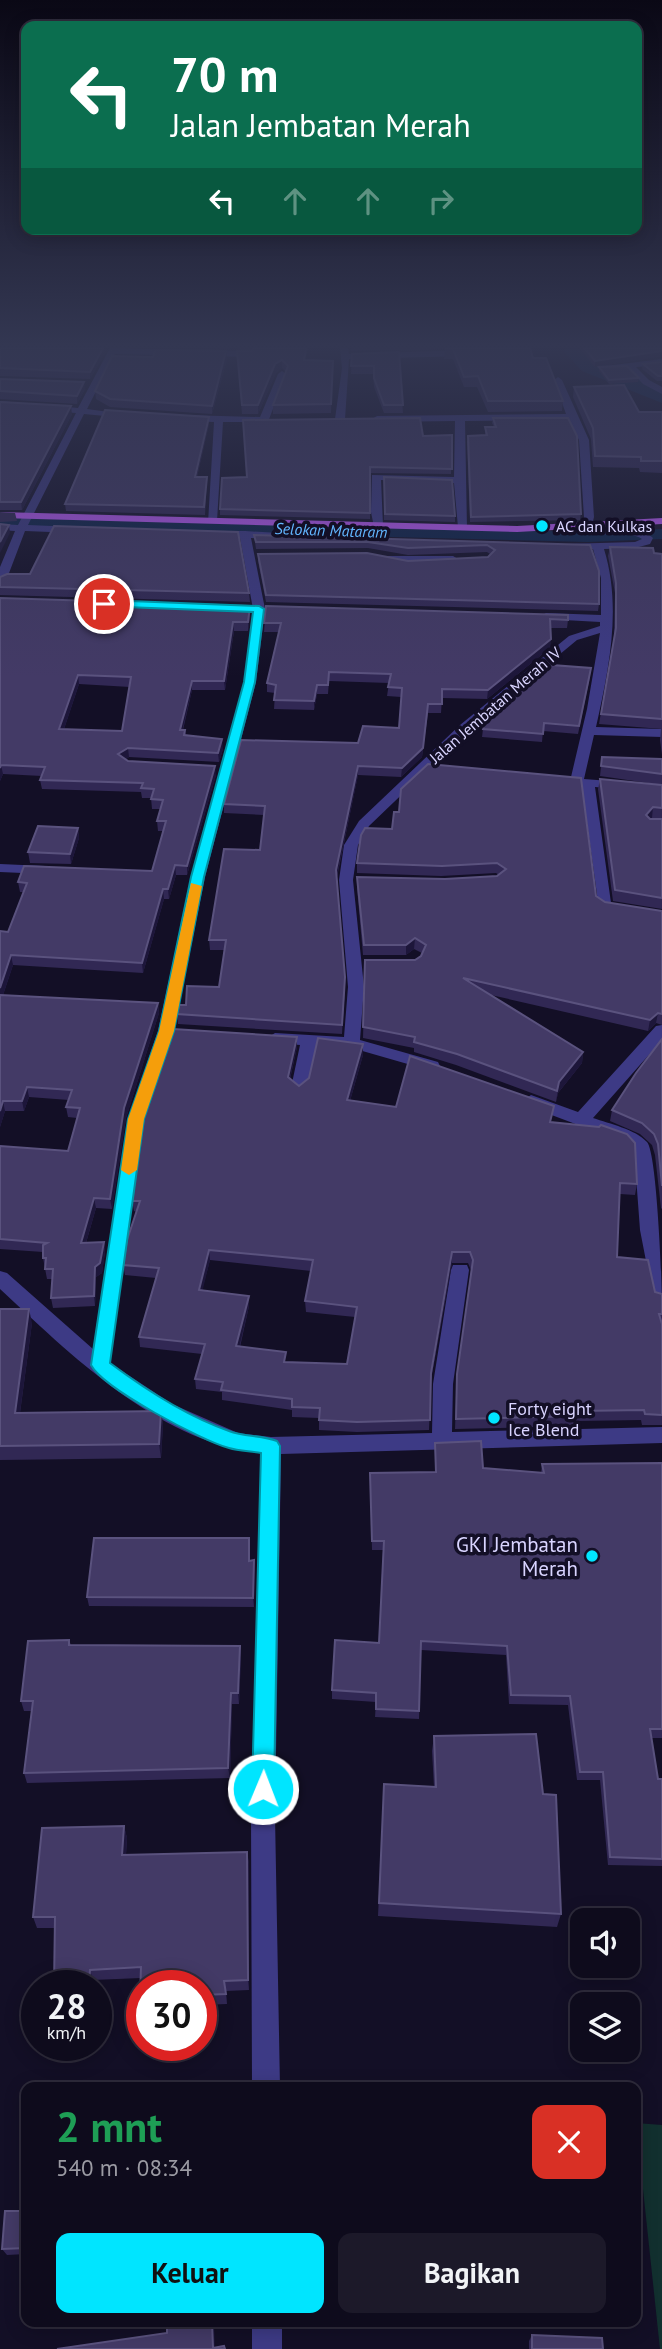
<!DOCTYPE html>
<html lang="id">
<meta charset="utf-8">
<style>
body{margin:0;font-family:"PT Sans",sans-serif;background:#1c1929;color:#f1f3f6;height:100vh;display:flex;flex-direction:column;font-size:26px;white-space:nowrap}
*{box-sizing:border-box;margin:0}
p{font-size:23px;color:#9b9ba3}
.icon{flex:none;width:38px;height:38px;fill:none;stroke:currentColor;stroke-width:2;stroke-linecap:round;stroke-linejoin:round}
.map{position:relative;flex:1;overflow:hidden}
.drawer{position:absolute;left:21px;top:2082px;width:620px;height:245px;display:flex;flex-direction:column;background:#0e0b1c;border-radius:14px;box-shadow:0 4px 18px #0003,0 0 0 2px #2e2b3b}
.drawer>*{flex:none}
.guide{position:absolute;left:21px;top:21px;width:621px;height:214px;border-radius:14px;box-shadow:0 4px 18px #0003,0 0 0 2px #2e2b3b;background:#0b6e4f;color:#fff;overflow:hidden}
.tools{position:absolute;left:570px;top:1908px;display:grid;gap:14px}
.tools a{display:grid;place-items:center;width:70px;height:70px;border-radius:14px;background:#0e0b1c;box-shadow:0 4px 18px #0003,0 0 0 2px #2e2b3b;font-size:35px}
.speed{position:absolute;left:21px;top:1970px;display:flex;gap:14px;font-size:35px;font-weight:700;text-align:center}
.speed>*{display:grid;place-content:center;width:91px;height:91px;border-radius:50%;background:#0e0b1c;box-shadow:0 4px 18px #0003,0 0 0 2px #2e2b3b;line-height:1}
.speed small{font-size:18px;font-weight:400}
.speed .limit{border:10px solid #d22;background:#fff;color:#111}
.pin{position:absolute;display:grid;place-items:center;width:60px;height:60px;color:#fff;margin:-30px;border:4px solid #fff;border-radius:50%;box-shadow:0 2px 7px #0007}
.me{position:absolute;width:77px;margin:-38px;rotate:1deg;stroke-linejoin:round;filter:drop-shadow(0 0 5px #0008)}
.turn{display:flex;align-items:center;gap:24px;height:147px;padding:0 35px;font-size:32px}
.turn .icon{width:91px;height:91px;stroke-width:2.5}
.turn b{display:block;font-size:49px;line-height:60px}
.lanes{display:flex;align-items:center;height:66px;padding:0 35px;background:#0003;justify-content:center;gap:35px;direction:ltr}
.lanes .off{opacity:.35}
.round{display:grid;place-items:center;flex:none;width:74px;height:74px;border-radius:14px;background:#1c1929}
.headline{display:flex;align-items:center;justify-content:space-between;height:119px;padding:0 35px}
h1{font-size:42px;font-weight:600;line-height:52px;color:#1e9e55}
.button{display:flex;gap:14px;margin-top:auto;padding:14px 35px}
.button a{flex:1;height:80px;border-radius:14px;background:#00e5ff;color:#111;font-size:28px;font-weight:600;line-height:80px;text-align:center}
.button a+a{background:#1c1929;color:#f1f3f6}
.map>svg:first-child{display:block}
.green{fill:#12302f}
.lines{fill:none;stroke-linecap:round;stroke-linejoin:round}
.canal{fill:#0c2248;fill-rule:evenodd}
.river{fill:#0c2248;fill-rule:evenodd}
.minor{fill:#3d3a85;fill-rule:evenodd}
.major{fill:#c25bff;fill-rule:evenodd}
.wall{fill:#312854;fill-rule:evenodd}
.shaded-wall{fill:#1d163a}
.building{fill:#433a66;stroke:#5a527e;stroke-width:2;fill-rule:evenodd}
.route{fill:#00e5ff;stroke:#0095a6;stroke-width:2}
.slow{fill:#f59e0b}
.poi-dot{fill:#00e5ff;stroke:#130f26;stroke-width:2.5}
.labels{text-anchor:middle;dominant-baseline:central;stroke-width:7;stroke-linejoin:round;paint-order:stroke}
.far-poi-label{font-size:16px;fill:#d9d4ff;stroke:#130f26;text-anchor:start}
.far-water-label{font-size:16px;font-style:italic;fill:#62b6ff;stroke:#130f26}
.far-street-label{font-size:16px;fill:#d9d4ff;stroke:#130f26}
.poi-label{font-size:18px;fill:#d9d4ff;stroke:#130f26;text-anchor:start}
.near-poi-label{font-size:21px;fill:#d9d4ff;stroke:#130f26;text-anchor:end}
</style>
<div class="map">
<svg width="662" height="2349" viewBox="0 0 662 2349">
<rect width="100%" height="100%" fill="#130f26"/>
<path class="green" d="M636,2123L662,2125V2349H660Z"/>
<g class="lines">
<path class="canal" d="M0,517L588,532L662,529V539L588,542L0,527Z"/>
<path class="river" d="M567,348H593L590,353L598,361L662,387V403L582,371L564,351Z"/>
<g class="minor">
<path d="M110,348L252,351L256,354L252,357L115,354L87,409L131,415L126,418L84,414L28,525L76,527L81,530L76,533L25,531L6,581L0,584V567L15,531L0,530V524L18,525L76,413L0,407V401L78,408Z"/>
<path d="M340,348H348L349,354L468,350L472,353L468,356L349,359L345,419L340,422L335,419L342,368Z"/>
<path d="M662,359V365L636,367L649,380L662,387V394L643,384L627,367L601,370L597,367Z"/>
<path d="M282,371L286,374L268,422H223L217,521L208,523L214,422L185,421L180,418L185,415L260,417L278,374Z"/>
<path d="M558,377L562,380L589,440L594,517L592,525C611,537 635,521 653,538L650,544L635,548L604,549C622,607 609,669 596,727L662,729V737L594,735L584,779L662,785V793L595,787L611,903L662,912V920L599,909L582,786L565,785L558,781L571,777L587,709L600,633L577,640L530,679L468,731L369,826L358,845L353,880L364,987L360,1040L438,1062L440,1066L438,1070L432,1071L352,1048L316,1046L307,1088L305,1092H293L291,1088L300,1045L275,1043L267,1038L275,1033L344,1037L348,987L339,880L344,845L359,821L460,725L569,636L600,626V622L546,619L540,616L546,613L601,615V578L593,549H569L564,546L565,544L635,542L642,539C623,527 599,543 581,526L584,517L579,440L569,420L465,421L467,529L458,527L454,483L381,480L383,525L374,527L371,512L372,475L454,477L455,421L377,422L372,419L377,416L566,414L554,380Z"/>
<path d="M245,531L279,533L284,536L279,539L251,538L265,609L256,682L205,877L174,1031L144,1119L110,1363L172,1404L238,1433L271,1437L432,1433L433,1384L451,1270L453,1265H467L469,1270L453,1384L452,1432L662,1427V1443L281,1454L275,1816L280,2088H252L251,1816L261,1453C161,1444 70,1354 0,1289V1271L7,1273L93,1349L128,1119L158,1031L191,877L244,682L253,609L240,538L216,537L211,534L216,531Z"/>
<path d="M383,556H453L458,559L453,562L379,561L378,559Z"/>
<path d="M0,864L45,866L52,870L45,874L0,872Z"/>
<path d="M662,1025V1040L593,1118C610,1124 635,1129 647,1142C657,1153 662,1282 662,1304L655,1302L653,1297L640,1230L634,1149L626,1143L525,1105L523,1101L531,1095L578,1112L656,1026Z"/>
<rect x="252" y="2322" width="30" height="27"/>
</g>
<path class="major" d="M0,512L517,526L662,518V524L517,532L0,518Z"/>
</g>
<g class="wall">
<path d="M0,348H108L90,379L0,376Z"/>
<path d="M193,348H230L229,349Z"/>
<path d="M237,348H308L305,360L333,361L331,413L273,414V405L286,372L282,368L276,373L258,414H242L237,351H252L237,349Z"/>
<path d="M351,348H530L533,358L563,401L562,411L488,412L477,387H464L453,359H444L445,349L351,351Z"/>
<path d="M579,348H662V358V356L595,367Z"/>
<path d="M399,352L403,413H384L374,387L373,374H351L352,354Z"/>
<path d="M227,359L212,414L110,407L96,399L95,391Z"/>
<path d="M662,362V381H657L642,369L643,364Z"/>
<path d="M599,367L639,378L638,382L609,384L599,371Z"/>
<path d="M0,379L85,389L77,404L0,399Z"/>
<path d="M574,387L639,412H662V473L640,472L639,468L593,467L591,439L573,397Z"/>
<path d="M0,402L72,414L22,510H0Z"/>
<path d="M209,417V424L197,477H207L205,515L66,511L65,504Z"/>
<path d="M493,418L581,514L580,520L470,522L467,441L485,435V427H494L492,423Z"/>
<path d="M452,435L451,474L370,473V519L220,515V509L247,477L423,436Z"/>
<path d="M384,477L455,516V522L384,520Z"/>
<path d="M0,512L15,513L17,521L0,522Z"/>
<path d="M254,535L590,545L599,604L598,611L266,602L258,561V554L408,561L488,557L490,554L487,552L408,555L368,548L256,549Z"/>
<path d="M610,547L662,554V729L599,724L614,636L615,593L608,556Z"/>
<path d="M0,577L249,593L250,602L0,595Z"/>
<path d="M0,598L250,606V615L248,631H234L225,690H192L183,730H185L186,735L223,749L219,762L129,757L126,759L128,761L216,775L187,875H176L169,899H164L143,973L13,965L3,995L158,1003L159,1013L126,1118L112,1209L96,1208L86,1243L104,1242L105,1252L102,1273L96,1277L95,1306L53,1308L51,1298L53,1279H47L43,1258V1252L0,1249V1146L68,1151L77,1118L68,1117L66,1107L69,1100L29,1097L24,1111H5L0,1127V931L8,932L24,892H20L18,882L152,871L163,831H158L157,821L161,809H152L151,798H142L141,792L42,789L40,780L42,776L3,774L0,781ZM79,684L130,687L122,731L64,729Z"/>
<path d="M266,606L568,620L567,628H551L550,648L487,699L442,698L441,713H428L422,757L401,777L358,775L337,877L345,987L342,1034L178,1024L177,1014L186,1005L219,987L224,950H210L209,940L260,850L264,815L224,813V804L358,743L399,728L401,697L387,696L389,683L329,681L328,694H317L314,710L274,709L275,693L267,692V683L279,632H264Z"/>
<path d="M552,665L590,677L578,734L543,731L542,742L482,737L483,729Z"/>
<path d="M661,729H662V755L660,740Z"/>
<path d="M602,757L662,759V785L600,776Z"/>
<path d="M600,779L662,785V818H652L650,819H662V909L613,901L598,789Z"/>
<path d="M78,828L79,838L71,864L30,863L28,852Z"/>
<path d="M392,829L596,896L605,902L662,911V1025L656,1023L648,1031L491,995L583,1052L582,1063L558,1093L556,1102L456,1065L414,1052V1048L363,1038L365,960H415L421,956L422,953L414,949L406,955H363L357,888V877L445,879L497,876L499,875L496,873L441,876L357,873V863Z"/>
<path d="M297,1037V1047L290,1079L299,1086L363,1044V1055L350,1101L396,1107L551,1122L637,1184L635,1195L620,1194L617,1257L655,1292L662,1294V1425H642L641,1420L578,1421L577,1426L455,1429L457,1374L471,1270L468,1263H452L431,1380L429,1430L357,1432L319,1430V1418L292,1417V1410L222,1400V1392L196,1389L195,1379L202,1354L140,1347L139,1337L156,1278L125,1275L123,1265L137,1212L134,1211L132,1201ZM210,1260L311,1271L305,1301L306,1312L355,1317L347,1364L286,1362L240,1347L249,1306L202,1290Z"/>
<path d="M662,1039V1209L661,1208L655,1155L652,1145L640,1134L610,1121L612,1110Z"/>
<path d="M0,1309L32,1323L20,1413L161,1411L163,1425L161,1458L0,1460Z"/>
<path d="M435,1443L483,1468L541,1473L542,1464L662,1463V1738H651L658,1779H662V1866L608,1865L600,1780H577L568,1705L509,1704L506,1655L421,1650L419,1719L375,1717L376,1702L332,1699V1690L379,1643L383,1550H372L370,1473L435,1472Z"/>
<path d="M249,1538L250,1561L254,1560V1607L89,1606L87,1597Z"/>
<path d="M69,1640L71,1645L240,1646L241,1657L239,1704H232L230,1778L27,1783L24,1773L32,1711H24L21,1701Z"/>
<path d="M434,1736L543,1794L561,1914L557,1927L378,1916L384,1784L434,1787L432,1751Z"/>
<path d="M124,1826L127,1838L126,1855L247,1852L249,1864V1990L226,1991L227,2004L201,2005V1986H142V2002L140,1997L141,1978L93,1980L54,1928H37L33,1917Z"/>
<path d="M26,2211V2254L7,2255L2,2249Z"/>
<path d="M532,2335L603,2349H529V2341Z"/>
</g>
<g class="shaded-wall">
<path d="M103,348H108L90,379V372Z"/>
<path d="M226,351L227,359L212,414V406Z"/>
<path d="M662,351V356L595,367V361Z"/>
<path d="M282,360V368L276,373L258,414V405L275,364Z"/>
<path d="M84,382L85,389L77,404V396Z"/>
<path d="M71,406L72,414L22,510L21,502Z"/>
<path d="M209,417V424L195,484V477Z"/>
<path d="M9,525L10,533L0,553V542Z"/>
<path d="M250,606V615L248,631V622Z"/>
<path d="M233,622L234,631L225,690L224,681Z"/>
<path d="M551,639L550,648L487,699L488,690Z"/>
<path d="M78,675L79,684L61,738L59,729Z"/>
<path d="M192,681V690L180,740V730Z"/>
<path d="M317,685V694L314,710V701Z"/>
<path d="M428,704L422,757L401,777L402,768Z"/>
<path d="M222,739L223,749L219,762L218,753Z"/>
<path d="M128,748L129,757L120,763L118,754Z"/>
<path d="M1,765L3,774L0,781V768Z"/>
<path d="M215,766L216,775L187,875V866Z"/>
<path d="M358,766V775L336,880V870Z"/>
<path d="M653,807L652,818L644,825L646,815Z"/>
<path d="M78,828L79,838L71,864L70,854Z"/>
<path d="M175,865L176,875L169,899L168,889Z"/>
<path d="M163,889L164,899L143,973L142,963Z"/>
<path d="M415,938L414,949L406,955V945Z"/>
<path d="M11,955L13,965L0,1004V988Z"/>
<path d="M158,1003L159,1013L126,1118L112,1209L110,1199L124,1108Z"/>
<path d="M658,1013L656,1023L648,1031L650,1020Z"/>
<path d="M297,1037V1047L288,1087V1077Z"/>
<path d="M363,1044V1055L347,1111V1100Z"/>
<path d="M583,1052L582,1063L558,1093L556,1102L559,1082Z"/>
<path d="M27,1087L29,1097L24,1111L22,1101Z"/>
<path d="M3,1101L5,1111L0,1127V1111Z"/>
<path d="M94,1198L96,1208L83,1253L81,1243Z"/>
<path d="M104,1242L105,1252L102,1273L96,1277L95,1306L94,1296L95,1267Z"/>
<path d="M209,1250L210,1260L200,1301L199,1290Z"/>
<path d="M452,1252V1263L430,1384L431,1373Z"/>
<path d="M249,1296V1306L237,1357L236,1346Z"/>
<path d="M29,1309L32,1323L18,1427L15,1413Z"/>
<path d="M161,1411L163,1425L161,1458L159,1444Z"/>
<path d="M254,1560L255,1570L254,1607L253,1598Z"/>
<path d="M240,1646L241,1657L239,1704L238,1693Z"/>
<path d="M231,1693L232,1704L230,1778L228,1768Z"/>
<path d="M124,1826L127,1838L125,1867L122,1855Z"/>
<path d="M247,1852L249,1864V1990L248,1980Z"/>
<path d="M90,1970L93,1980V1986H89Z"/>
<path d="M212,2322H214L215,2349H213Z"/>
</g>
<g class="building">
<path d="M0,348H103L90,372L0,368Z"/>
<path d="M254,348H306L304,360L333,361L331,404L273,405L288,366L282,360L275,364L258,405H242L237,351H252Z"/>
<path d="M445,348H530L533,358H546L563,401H488L478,376L464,377L453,349Z"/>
<path d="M584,348H662V351L595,361Z"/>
<path d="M155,350L226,351L212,406L110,399L95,391L112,356L153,357Z"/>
<path d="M399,352L403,405H384L374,378V366H351L352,354Z"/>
<path d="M662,362V376H658L643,364Z"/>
<path d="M627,366L639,378L609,380L599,367Z"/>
<path d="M0,379L84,382L77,396L0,391Z"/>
<path d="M624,385L639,412H662V461H641V457L595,456L593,428L574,387Z"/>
<path d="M0,402L71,406L21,502H0Z"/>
<path d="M105,410L209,417L195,477H207L204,507L65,504Z"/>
<path d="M420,418L423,436L452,435V469L370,467V513L220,509L222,478L247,477L243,420Z"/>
<path d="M493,418H568L577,436L581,514L471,517L468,436L487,435L485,427H496Z"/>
<path d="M384,477L452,480L455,516L385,514Z"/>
<path d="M0,524L9,525L0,542Z"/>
<path d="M54,526L238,532L249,593L0,587V577L7,574H30Z"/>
<path d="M254,535L590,545L599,571V604L266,595L258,554L367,553L408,561L488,557L495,550L487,545L408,548L368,542H256Z"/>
<path d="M610,547L653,548L654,553L662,554V719L601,714L616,628V583Z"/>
<path d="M0,598L250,606L248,622H233L224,681H192L180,730H185L184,735L222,739L218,753L128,748L118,754L128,761L215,766L187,866L175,865L168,889H163L142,963L11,955L0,988V931L8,932L27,883L18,882L24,866L152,871L166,821H157L163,800L151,799L154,789L141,788L143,783L40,780L45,767L1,765L0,768ZM78,675L131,677L122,731L59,729Z"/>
<path d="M266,606L568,615V620L550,619L551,639L488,690L442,689V704H428L423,748L402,768L358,766L336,870L345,977L342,1025L177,1014L179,1005H186L187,986L219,987L226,940H209L224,849L260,850L265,806L224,804L241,740L358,743L363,726L399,728L402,688L388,687L391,674L329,672L328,685H317L314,701L274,700L276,685L267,683L281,623H264Z"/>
<path d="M552,657V665L591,668L579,726L544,723L543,734L483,729L487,711Z"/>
<path d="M602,757L662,759V774L601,766Z"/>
<path d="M428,764L581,778L596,896L605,902L662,911V1014L658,1013L650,1020L463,978L583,1052L559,1082L557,1091L457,1054L414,1042L415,1037L363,1027L365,960H415L421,956L426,945L415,938L406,945H364L357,877L445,879L497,876L506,869L497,863L442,866L357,863L361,835L365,828L392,829L394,812H399L401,789Z"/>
<path d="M600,779L662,785V808L653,807L646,815L650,819H662V898L615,890Z"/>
<path d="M38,826L78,828L70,854L28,852Z"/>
<path d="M0,995L158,1003L124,1108L110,1199L94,1198L81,1243L104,1242L100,1263L95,1267L94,1296L51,1298L53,1269H45L46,1258H43V1245L47,1243L0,1239V1146L68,1151L80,1108L66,1107L72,1090L27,1087L22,1101H3L0,1111Z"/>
<path d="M173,1029L297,1037L288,1077L299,1086L309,1078L318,1038L363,1044L347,1100L396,1107L410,1056L554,1106L550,1122L599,1127L601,1125L627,1134L635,1143L637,1184L620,1183L617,1257L648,1260L655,1292L662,1294V1314H659L662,1324V1415L645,1414L644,1410L578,1411L579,1416L456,1419L457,1374L473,1260L470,1252H452L431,1373L430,1420L357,1422L319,1420L320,1408L292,1407V1399L221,1390L223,1382L195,1379L205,1344L139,1337L159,1268L123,1265L127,1240L140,1201H132L145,1109ZM209,1250L313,1260L305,1301L357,1307L347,1364L284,1362L286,1352L236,1346L249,1296L199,1290Z"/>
<path d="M662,1039V1186L658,1144L654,1134L642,1123L612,1110L636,1073Z"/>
<path d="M0,1309H29L15,1413L161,1411L159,1444L0,1446Z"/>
<path d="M481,1441L483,1468L544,1473L542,1464L662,1463V1729H650L658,1779H662V1859L610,1857L603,1772H580L570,1696L511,1695L507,1646L421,1641L419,1711L376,1709V1693L332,1690L335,1640L379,1643L384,1541H372L370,1473L436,1472L435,1443Z"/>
<path d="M94,1538H249V1561L254,1560L253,1598L87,1597Z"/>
<path d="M69,1640V1645L240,1646L238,1693H231L228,1768L24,1773L33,1701H21L28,1641Z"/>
<path d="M536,1734L543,1794L556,1795L561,1914L379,1903L384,1784L436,1787L434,1736Z"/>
<path d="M124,1826L122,1855L247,1852L248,1980L224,1981L226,1994L201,1995V1986H142V1997H140L141,1967L90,1970L89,1986H54L55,1917H33L42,1828Z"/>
<path d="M258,2086V2088H188Z"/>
<path d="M5,2211H26V2248L2,2249Z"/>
<path d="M167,2322H212L213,2348L224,2346L225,2349H57L167,2333Z"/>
<path d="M532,2335L602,2338L603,2349H532Z"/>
</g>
<linearGradient id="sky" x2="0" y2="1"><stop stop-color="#0a0815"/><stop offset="0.51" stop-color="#333752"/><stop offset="1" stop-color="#333752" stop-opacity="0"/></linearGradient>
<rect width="662" height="677" fill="url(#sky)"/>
<path class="route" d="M104,600L259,606L264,609L255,682L204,877L174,1031L144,1119L110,1363C146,1390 186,1416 229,1431C244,1437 262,1435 277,1441L280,1446L274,1789L271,1796L263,1800L255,1796L252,1789L261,1453C251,1451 239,1451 229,1448C202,1441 103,1388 91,1365L128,1119L159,1031L191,877L244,682L253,612L100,606V601Z"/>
<path class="slow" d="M191,883L202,886L174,1031L144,1119L137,1170L129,1175L121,1170L128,1119L159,1031Z"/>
<g class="poi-dot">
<circle cx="542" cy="526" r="7"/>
<circle cx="494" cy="1418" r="7"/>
<circle cx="592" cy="1556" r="7"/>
</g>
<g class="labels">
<g class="far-poi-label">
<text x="556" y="526">AC dan Kulkas</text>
</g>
<g class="far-water-label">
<text transform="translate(331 530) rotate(2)">Selokan Mataram</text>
</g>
<g class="far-street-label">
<text transform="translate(495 705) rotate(-41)">Jalan Jembatan Merah IV</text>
</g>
<g class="poi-label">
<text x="508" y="1408">Forty eight<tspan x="508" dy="21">Ice Blend</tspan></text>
</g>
<g class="near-poi-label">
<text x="578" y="1544">GKI Jembatan<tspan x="578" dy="24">Merah</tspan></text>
</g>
</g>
</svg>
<div class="tools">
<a><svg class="icon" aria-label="sound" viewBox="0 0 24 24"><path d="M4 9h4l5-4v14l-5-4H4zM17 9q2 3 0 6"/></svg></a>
<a><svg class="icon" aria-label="layers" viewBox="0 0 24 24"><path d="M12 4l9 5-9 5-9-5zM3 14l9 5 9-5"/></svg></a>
</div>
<div class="speed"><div>28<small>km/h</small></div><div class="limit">30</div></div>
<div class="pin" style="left:104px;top:604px;background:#d93025"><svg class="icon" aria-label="arrive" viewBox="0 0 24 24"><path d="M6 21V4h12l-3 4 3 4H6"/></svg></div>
<svg class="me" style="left:263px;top:1789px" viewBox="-20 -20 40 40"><circle r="17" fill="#00e5ff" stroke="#fff" stroke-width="3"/><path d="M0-11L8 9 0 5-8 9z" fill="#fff"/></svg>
<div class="guide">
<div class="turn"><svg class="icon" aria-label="left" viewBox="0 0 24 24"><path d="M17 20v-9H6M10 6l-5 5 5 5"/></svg><div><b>70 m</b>Jalan Jembatan Merah</div></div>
<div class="lanes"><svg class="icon" aria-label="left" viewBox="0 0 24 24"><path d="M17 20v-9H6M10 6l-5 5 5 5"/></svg><svg class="icon off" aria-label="ahead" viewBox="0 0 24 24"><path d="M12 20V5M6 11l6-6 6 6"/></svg><svg class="icon off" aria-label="ahead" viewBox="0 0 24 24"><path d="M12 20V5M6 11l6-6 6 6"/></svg><svg class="icon off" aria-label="right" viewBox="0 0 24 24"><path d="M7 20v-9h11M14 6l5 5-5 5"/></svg></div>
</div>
<section class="drawer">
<div class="headline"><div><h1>2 mnt</h1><p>540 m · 08:34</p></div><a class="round" style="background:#d93025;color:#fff"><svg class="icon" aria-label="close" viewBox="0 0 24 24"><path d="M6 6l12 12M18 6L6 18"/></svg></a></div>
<div class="button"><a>Keluar</a><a>Bagikan</a></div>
</section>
</div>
